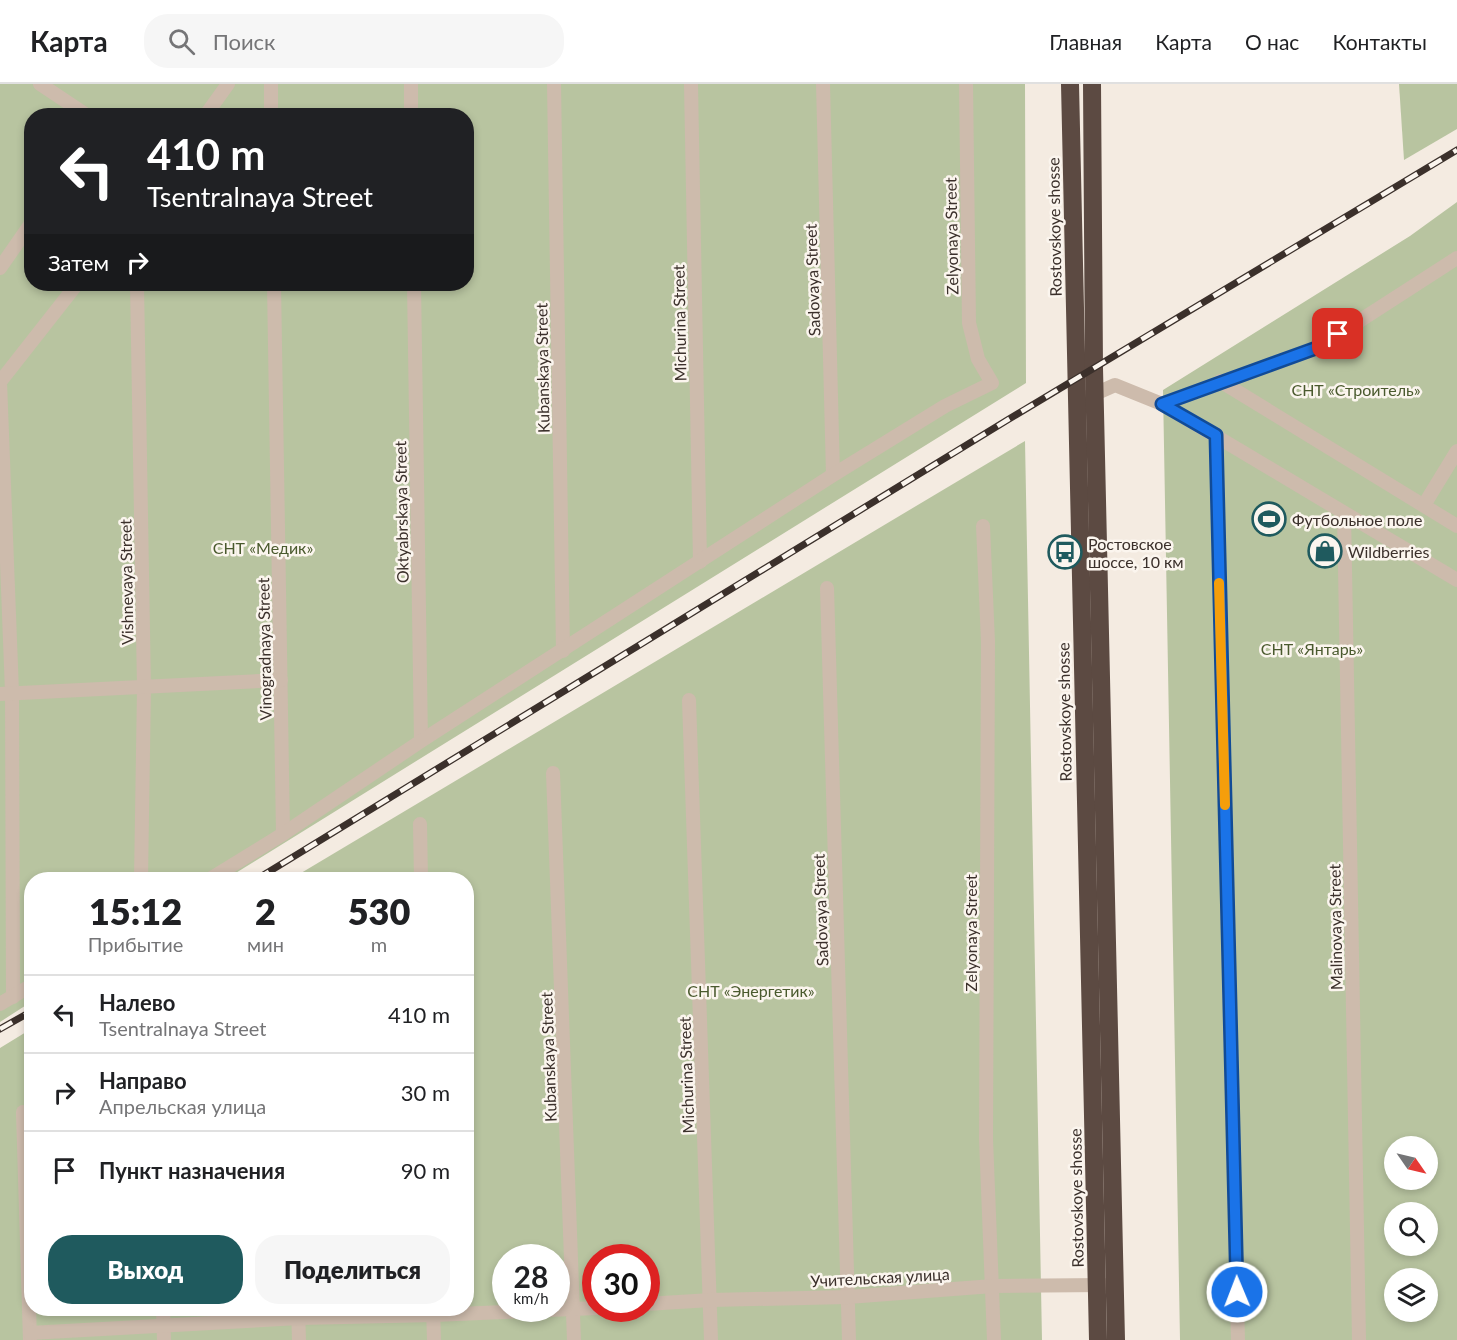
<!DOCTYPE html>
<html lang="ru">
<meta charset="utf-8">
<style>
body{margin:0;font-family:Lato,sans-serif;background:#f6f6f6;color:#202124;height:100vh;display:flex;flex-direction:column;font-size:22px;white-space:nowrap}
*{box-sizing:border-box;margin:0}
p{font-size:20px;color:#757577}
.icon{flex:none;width:33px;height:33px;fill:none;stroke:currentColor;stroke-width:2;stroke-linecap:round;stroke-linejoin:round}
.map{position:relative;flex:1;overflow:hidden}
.drawer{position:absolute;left:24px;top:788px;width:450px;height:444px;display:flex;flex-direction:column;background:#fff;border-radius:24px;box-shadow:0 3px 9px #0003}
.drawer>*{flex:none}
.banner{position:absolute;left:24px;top:24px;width:450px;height:183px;border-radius:24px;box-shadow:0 3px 9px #0003;background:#202124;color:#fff;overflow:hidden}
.needle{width:39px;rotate:124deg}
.tools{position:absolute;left:1384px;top:1052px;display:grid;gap:12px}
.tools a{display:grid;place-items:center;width:54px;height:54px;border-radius:50%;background:#fff;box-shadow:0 3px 9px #0003;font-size:30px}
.speed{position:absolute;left:492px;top:1160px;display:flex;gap:12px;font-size:30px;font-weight:700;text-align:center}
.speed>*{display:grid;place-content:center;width:78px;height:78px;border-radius:50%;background:#fff;box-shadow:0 3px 9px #0003;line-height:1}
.speed small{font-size:15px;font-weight:400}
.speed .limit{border:9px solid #d22;background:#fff;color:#111}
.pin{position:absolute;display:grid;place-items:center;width:51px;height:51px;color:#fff;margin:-26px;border-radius:12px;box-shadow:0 3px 9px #0006}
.me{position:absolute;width:66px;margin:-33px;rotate:359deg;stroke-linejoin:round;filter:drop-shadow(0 0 4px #0008)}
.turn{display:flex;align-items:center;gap:21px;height:126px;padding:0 24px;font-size:27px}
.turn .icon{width:78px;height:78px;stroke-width:2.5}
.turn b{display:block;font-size:42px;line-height:51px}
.then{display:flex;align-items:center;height:57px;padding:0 24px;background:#0003;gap:12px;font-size:22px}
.eta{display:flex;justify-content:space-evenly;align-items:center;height:102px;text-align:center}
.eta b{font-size:36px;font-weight:800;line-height:42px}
.button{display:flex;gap:12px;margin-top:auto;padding:12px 24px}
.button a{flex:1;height:69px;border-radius:24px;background:#1f5a5e;color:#fff;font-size:24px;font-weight:800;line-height:69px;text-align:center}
.button a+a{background:#f6f6f6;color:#202124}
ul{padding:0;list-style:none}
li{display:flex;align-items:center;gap:18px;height:78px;padding:0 24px;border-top:2px solid #e0e0e0}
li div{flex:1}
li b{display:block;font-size:22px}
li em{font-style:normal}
header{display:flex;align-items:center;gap:36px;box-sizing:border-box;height:84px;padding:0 30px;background:#fff;border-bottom:2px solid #e0e0e0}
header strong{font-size:28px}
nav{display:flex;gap:33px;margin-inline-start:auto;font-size:21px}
.search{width:420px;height:54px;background:#f6f6f6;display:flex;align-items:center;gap:15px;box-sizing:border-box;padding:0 21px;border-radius:24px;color:#757577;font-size:22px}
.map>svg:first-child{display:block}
.garden{fill:#b8c4a0;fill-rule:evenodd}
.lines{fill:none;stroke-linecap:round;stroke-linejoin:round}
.minor{stroke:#cdbbac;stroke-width:14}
.highway{stroke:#5c4a42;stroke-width:18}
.rail-casing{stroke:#3b302b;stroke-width:7}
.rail{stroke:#fbf5ee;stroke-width:4.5;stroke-dasharray:14;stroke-linecap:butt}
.route-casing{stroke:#114b97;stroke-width:15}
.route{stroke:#1a73e8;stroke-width:10}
.slow{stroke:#f59e0b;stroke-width:10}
.labels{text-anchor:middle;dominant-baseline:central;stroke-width:5;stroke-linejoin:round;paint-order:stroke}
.street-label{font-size:16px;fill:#3b302b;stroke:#fbf5ee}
.park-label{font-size:16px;fill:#4a5a2e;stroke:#fbf5ee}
.poi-label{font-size:16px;fill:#3b302b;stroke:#fbf5ee;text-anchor:start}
</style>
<header>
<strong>Карта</strong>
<div class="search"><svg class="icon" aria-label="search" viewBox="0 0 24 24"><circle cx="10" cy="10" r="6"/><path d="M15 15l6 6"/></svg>Поиск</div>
<nav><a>Главная</a><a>Карта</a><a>О нас</a><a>Контакты</a></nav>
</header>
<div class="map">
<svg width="1457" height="1256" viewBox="0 0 1457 1256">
<rect width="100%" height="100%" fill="#f4ebe1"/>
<g class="garden">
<path d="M0,0H1025L1026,299L226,795H32L31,918L0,938ZM32,32H466V200H32Z"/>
<path d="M1399,0H1457V45L1404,76Z"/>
<path d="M1457,118V1256H1180L1163,306L1410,152ZM1395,1062H1428V1095H1395ZM1395,1128H1428V1161H1395ZM1395,1194H1428V1227H1395Z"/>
<path d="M1025,357L1042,1256H0V964L31,945L32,1224H466V795H291ZM506,1173H556V1224H506ZM596,1173H646V1224H596Z"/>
</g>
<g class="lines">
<g class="minor">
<path d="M40,0L88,32"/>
<path d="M271,0V32"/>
<path d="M411,0V32"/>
<path d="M554,0L563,567"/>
<path d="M691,0L700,478"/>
<path d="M823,0L833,391"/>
<path d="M205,32L228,0"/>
<path d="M0,184L32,138"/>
<path d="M137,200L144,604L141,795"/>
<path d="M274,200L283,750"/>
<path d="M414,200L421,657"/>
<path d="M1220,297L1457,442"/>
<path d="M0,298L12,608L13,913"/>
<path d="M0,298L77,200"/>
<path d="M1088,313L1115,301L1162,320L1457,496"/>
<path d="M1162,320L1319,263L1457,174"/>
<path d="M1216,350L1238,1256"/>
<path d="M1424,421L1457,367"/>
<path d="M1344,429L1359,1256"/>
<path d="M983,442L988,558L986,1055L994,1256"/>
<path d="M827,504L849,1256"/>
<path d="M0,610L281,596"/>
<path d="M689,616L711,1256"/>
<path d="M553,689L574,1256"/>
<path d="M420,740L421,795"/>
<path d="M210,795L283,750L421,657L833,391L945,322L992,299L978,275L969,239L966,0"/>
<path d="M0,920L32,901"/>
<path d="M23,1028L30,1256"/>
<path d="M646,1220L711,1216L848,1213L993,1202L1104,1201"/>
<path d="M163,1224L164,1256"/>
<path d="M298,1224L299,1256"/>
<path d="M433,1224L434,1256"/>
<path d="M30,1249L299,1234L434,1231L596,1224"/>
</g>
<g class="highway">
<path d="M1070,0L1098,1256"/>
<path d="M1092,0L1094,284L1116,1256"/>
</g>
<defs>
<g id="rail">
<path d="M257,795L1009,335L1457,66"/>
<path d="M0,945L32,927"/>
</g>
</defs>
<use href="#rail" class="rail-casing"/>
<use href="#rail" class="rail"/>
</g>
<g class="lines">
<defs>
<path id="route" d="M1237,1208L1216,351L1162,320L1319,263L1338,250"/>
</defs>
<use href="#route" class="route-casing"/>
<use href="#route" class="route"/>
<path class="slow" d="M1219,499L1225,721"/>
</g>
<defs>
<symbol id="stadium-ring" viewBox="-11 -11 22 22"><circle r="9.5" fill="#fbf5ee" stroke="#1f5a5e" stroke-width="1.5"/><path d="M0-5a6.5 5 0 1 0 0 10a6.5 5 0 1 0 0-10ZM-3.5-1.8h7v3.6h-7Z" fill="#1f5a5e"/></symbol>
<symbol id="shop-ring" viewBox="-11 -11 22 22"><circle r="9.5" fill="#fbf5ee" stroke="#1f5a5e" stroke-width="1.5"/><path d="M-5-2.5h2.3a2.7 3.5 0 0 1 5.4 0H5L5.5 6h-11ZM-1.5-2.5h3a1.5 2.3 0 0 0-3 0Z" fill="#1f5a5e"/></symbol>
<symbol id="bus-ring" viewBox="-11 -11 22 22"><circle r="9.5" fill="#fbf5ee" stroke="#1f5a5e" stroke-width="1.5"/><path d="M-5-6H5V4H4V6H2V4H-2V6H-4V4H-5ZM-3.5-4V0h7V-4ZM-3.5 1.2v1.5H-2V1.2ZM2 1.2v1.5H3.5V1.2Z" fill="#1f5a5e"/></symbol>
</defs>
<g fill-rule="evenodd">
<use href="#stadium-ring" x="1250" y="416" width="38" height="38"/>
<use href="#shop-ring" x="1306" y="448" width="38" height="38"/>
<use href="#bus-ring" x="1046" y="449" width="38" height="38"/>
</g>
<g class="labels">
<g class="street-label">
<text transform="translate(1054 143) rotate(-91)">Rostovskoye shosse</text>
<text transform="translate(951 152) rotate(-91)">Zelyonaya Street</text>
<text transform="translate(812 196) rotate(-92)">Sadovaya Street</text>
<text transform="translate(679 239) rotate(-91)">Michurina Street</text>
<text transform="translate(542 284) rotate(-91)">Kubanskaya Street</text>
<text transform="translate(401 428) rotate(-91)">Oktyabrskaya Street</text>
<text transform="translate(126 498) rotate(-91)">Vishnevaya Street</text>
<text transform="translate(264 565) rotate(-91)">Vinogradnaya Street</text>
<text transform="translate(1064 628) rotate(-91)">Rostovskoye shosse</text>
<text transform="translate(820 826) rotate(-92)">Sadovaya Street</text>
<text transform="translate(1335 843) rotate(-91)">Malinovaya Street</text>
<text transform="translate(970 849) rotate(-90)">Zelyonaya Street</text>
<text transform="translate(548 973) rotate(-92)">Kubanskaya Street</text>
<text transform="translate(686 991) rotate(-92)">Michurina Street</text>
<text transform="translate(1076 1114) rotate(-91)">Rostovskoye shosse</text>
<text transform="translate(880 1193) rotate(-3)">Учительская улица</text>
</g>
<g class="park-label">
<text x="1356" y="305">СНТ «Строитель»</text>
<text x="263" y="463">СНТ «Медик»</text>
<text x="1312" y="564">СНТ «Янтарь»</text>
<text x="751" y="906">СНТ «Энергетик»</text>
</g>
<g class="poi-label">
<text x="1292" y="435">Футбольное поле</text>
<text x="1088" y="459">Ростовское<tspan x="1088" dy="18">шоссе, 10 км</tspan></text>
<text x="1348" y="467">Wildberries</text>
</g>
</g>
</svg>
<div class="tools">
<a><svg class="needle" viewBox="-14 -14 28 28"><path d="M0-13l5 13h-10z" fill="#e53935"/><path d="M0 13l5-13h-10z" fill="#757577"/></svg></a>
<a><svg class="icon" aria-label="search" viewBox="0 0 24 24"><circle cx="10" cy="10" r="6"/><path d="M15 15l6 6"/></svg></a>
<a><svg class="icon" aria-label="layers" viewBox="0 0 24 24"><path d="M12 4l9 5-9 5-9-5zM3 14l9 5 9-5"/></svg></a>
</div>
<div class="speed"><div>28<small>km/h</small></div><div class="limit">30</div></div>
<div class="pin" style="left:1338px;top:250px;background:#d93025"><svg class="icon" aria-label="arrive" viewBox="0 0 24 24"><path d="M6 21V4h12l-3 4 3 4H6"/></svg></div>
<svg class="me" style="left:1237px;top:1208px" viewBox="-20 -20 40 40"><circle r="17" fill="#1a73e8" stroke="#fff" stroke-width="3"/><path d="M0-11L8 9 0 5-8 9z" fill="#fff"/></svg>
<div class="banner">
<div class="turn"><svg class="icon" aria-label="left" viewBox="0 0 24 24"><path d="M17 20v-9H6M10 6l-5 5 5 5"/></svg><div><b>410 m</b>Tsentralnaya Street</div></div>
<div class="then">Затем<svg class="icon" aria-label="right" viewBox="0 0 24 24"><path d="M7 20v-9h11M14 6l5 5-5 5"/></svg></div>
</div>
<section class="drawer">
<div class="eta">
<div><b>15:12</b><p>Прибытие</p></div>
<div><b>2</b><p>мин</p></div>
<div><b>530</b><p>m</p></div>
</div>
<ul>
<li><svg class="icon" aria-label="left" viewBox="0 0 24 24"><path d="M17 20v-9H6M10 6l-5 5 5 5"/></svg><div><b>Налево</b><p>Tsentralnaya Street</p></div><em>410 m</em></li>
<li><svg class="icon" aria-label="right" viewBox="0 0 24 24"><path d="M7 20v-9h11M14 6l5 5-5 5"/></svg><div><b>Направо</b><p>Апрельская улица</p></div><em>30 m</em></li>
<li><svg class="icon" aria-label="arrive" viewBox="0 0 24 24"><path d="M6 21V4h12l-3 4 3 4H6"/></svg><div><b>Пункт назначения</b></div><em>90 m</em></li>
</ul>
<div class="button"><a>Выход</a><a>Поделиться</a></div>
</section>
</div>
